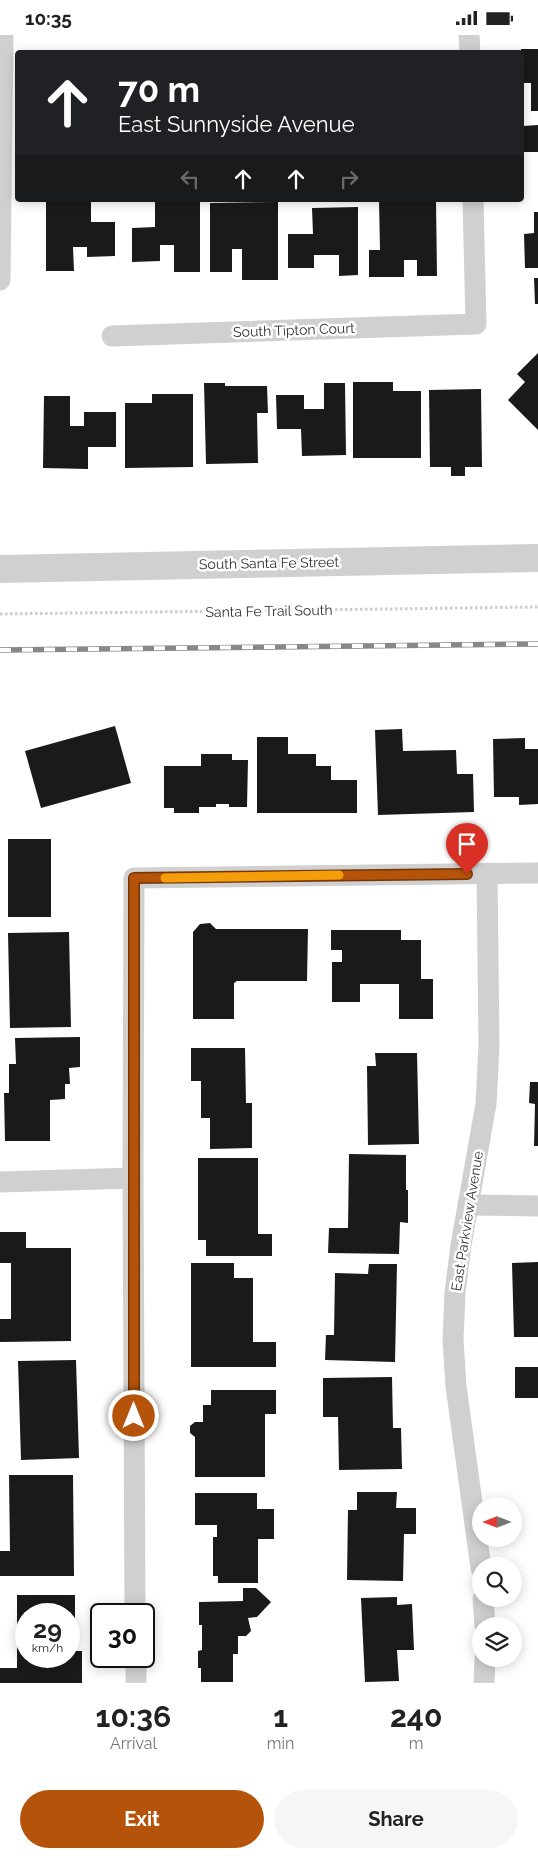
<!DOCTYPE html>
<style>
body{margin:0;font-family:Raleway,sans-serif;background:#f6f6f6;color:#222;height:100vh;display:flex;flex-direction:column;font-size:19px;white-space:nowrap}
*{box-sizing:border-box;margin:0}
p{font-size:16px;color:#767676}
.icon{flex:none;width:28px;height:28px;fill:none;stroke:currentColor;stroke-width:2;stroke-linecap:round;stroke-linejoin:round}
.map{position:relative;height:1648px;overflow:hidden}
.sheet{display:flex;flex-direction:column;background:#fff;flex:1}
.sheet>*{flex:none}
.hud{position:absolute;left:15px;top:15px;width:509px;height:152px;border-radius:5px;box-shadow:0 2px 12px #0003;background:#202124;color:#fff;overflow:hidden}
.needle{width:32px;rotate:270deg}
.controls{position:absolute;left:472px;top:1462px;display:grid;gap:10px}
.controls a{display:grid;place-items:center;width:50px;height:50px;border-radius:50%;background:#fff;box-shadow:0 2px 12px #0003;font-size:25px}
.speed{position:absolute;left:15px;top:1568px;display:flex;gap:10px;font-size:25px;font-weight:700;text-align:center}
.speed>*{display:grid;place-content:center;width:65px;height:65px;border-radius:50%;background:#fff;box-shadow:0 2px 12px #0003;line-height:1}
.speed small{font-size:12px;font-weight:400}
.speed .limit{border:2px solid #111;border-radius:8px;background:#fff;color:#111}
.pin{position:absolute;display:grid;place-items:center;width:42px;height:42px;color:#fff;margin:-51px -21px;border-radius:50% 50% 50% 0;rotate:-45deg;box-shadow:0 0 5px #0007}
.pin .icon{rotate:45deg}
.me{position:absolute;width:55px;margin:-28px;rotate:0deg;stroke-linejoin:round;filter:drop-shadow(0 0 4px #0008)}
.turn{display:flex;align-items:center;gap:18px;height:105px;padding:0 20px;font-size:22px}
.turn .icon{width:65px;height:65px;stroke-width:2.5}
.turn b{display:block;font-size:35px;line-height:42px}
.lanes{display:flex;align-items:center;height:48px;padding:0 20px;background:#0003;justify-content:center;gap:25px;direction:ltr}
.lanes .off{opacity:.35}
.eta{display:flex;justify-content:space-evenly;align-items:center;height:85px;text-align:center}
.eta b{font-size:30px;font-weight:700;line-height:35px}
.primary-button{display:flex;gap:10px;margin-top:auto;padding:10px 20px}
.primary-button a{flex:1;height:58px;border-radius:30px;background:#b45309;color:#fff;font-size:20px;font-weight:700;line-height:58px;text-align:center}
.primary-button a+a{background:#f6f6f6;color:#222}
.status{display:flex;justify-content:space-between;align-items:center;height:35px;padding:0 25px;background:#fff;direction:ltr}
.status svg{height:14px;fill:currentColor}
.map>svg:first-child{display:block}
.building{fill:#1a1a1a;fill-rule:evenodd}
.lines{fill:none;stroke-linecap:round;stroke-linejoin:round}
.path{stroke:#cdcdcd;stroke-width:3;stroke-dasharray:2.5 2.5;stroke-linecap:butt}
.minor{stroke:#d0d0d0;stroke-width:21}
.tertiary{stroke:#d0d0d0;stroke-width:28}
.rail-casing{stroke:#888;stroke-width:5.5}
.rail{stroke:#fff;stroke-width:4;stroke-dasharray:11;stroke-linecap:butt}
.route-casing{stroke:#753606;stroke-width:12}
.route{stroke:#b45309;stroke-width:9}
.slow{stroke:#f59e0b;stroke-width:9}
.labels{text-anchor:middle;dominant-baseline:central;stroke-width:5;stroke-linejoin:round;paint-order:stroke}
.street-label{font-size:14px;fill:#333;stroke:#fff}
</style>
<div class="status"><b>10:35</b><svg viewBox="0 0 49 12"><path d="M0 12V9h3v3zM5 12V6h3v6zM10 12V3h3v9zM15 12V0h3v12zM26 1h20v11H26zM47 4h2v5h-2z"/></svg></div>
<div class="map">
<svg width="538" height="1648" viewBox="0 0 538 1648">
<rect width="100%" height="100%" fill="#fff"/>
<g class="building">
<path d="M521,14H538V76H531V48H521Z"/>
<path d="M538,90V117H524L523,91Z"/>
<path d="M46,165H91V187H115V221L87,222V212H73L74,236H46Z"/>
<path d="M379,165H436L437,241H417V225H404V242H369V215H380Z"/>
<path d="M200,166V237H174V210H160V226L132,227V193L155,192V167Z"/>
<path d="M278,167V245H242V214H232V237H210V168Z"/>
<path d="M358,172V240L339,241V220H314V233H288V199H313L312,173Z"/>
<path d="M534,177H538V233H525L524,199L534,198Z"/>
<path d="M534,243H538V269H535Z"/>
<path d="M538,318V395L508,365L525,347L517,339Z"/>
<path d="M353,347H393V356H421V423H353Z"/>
<path d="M204,348H225V351H267L268,378H257L258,428L206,429Z"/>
<path d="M324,348H345L346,420L302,421L301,394H277L276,360H304V374H324Z"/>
<path d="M481,354L482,432H465V441H451V432H430L429,355Z"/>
<path d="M152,359H193V432L125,433V368H152Z"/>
<path d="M44,361H70V391H84V377H116V412H88V434L43,433Z"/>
<path d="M115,691L131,748L41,773L25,716Z"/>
<path d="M402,694L403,716L456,715L457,739H473L474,777L378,780L375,695Z"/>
<path d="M257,702H288V719H316V731H331V745H357V778H257Z"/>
<path d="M525,703V714H538V769L519,770V762H494L493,704Z"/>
<path d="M201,719H232V725H248L247,772H229V769H216V772H199V778H174V773H164V731H201Z"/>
<rect x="8" y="804" width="43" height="78"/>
<path d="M210,888L216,894H308L307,946H237L234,948V984H193V897L200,889Z"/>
<path d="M331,895H401V905H421V944H433V984H399V949H360V967H332V927H342V915H331Z"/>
<path d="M69,897L71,992L10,993L8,898Z"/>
<path d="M80,1002V1032L69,1033L70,1049H65V1064L50,1065V1106H5L4,1058H9V1029H16L15,1003Z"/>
<path d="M191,1013H245L246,1068H252V1113L210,1114V1083H201V1046H191Z"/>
<path d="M375,1018H417L419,1109L368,1110L367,1031H376Z"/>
<path d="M530,1047H538V1111H534L535,1069L529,1068Z"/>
<path d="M349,1119L406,1120V1155H408V1188L400,1187L399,1219L328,1218L329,1193H348Z"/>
<path d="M198,1123H258V1199H272V1221H206V1205H198Z"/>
<path d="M0,1197H26V1213H71V1306L0,1307V1284H11V1228H0Z"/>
<path d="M538,1227V1302H514L512,1228Z"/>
<path d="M191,1228H234V1243H253V1307H276V1332H191Z"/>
<path d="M369,1229H397L395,1327L325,1325L326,1300H334L335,1238L368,1239Z"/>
<path d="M76,1325L79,1423L21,1425L18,1326Z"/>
<rect x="515" y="1332" width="23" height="31"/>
<path d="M392,1342L393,1393H401L402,1434L339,1435L338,1382H323V1343Z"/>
<path d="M211,1355H276V1379H265V1442H195V1402L190,1398V1391L195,1387H203V1370H211Z"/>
<path d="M9,1440H73L74,1541H0V1516H10Z"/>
<path d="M357,1457H397L396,1473H416V1499H404L403,1546L347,1545L348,1475H357Z"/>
<path d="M195,1458H257V1474H274V1504H258V1548H218V1541H213V1502H217V1490H195Z"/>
<path d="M243,1553H256L271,1567L257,1582L248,1583L251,1596L246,1601H238V1619H233V1647H201V1633H198V1616L202,1615V1590H199V1567L243,1566Z"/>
<path d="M17,1560H75V1616H82V1648H0V1633H17ZM26,1579H69V1621H26Z"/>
<path d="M397,1562V1570L412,1569L414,1615H397L399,1646L365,1647L361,1563Z"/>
</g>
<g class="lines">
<path class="path" d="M0,579L538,572"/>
<g class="minor">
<path d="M469,0L470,18"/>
<path d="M0,245L3,0"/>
<path d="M112,301L476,289L473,165"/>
<path d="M0,1147L133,1143"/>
<path d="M468,1170L538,1171"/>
<path d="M481,1533L456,1351L453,1305L455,1258L461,1210L486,1069L489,1010L487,838"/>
<path d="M483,1564L485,1591"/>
<path d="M135,1579L133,1143L134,843L538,838"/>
<path d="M136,1621V1648"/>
<path d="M484,1648L485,1624"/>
</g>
<path class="tertiary" d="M0,534L538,523"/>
<defs>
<path id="rail" d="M0,615L538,609"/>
</defs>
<use href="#rail" class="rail-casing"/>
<use href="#rail" class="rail"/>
</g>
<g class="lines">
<defs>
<path id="route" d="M134,1381V843L467,839"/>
</defs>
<use href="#route" class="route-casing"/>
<use href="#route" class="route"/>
<path class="slow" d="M165,843L339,840"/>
</g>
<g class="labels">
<g class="street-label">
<text transform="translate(294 295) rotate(-2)">South Tipton Court</text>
<text transform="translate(269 528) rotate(-1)">South Santa Fe Street</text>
<text transform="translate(269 576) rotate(-1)">Santa Fe Trail South</text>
<text transform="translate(467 1186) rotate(-81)">East Parkview Avenue</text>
</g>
</g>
</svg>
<div class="controls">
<a><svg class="needle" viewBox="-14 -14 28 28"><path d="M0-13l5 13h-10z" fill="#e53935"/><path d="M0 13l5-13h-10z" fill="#767676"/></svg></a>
<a><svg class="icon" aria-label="search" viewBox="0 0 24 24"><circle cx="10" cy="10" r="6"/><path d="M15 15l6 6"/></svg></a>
<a><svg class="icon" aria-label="layers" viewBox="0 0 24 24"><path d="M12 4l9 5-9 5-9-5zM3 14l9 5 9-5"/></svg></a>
</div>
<div class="speed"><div>29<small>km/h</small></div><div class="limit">30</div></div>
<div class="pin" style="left:467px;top:839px;background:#d93025"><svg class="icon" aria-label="arrive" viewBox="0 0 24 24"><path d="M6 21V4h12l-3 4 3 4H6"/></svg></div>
<svg class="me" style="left:134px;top:1381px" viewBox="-20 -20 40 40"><circle r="17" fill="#b45309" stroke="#fff" stroke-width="3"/><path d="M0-11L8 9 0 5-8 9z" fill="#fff"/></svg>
<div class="hud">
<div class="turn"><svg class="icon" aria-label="ahead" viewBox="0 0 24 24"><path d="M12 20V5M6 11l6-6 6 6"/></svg><div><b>70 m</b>East Sunnyside Avenue</div></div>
<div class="lanes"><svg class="icon off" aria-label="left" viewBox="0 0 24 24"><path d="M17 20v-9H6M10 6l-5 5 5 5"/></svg><svg class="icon" aria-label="ahead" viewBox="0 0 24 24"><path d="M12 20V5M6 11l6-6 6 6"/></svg><svg class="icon" aria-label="ahead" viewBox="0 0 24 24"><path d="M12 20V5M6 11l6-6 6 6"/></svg><svg class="icon off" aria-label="right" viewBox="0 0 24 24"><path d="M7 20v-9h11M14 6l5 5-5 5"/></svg></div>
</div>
</div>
<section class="sheet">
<div class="eta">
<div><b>10:36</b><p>Arrival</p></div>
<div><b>1</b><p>min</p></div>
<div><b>240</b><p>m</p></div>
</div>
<div class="primary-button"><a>Exit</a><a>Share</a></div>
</section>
